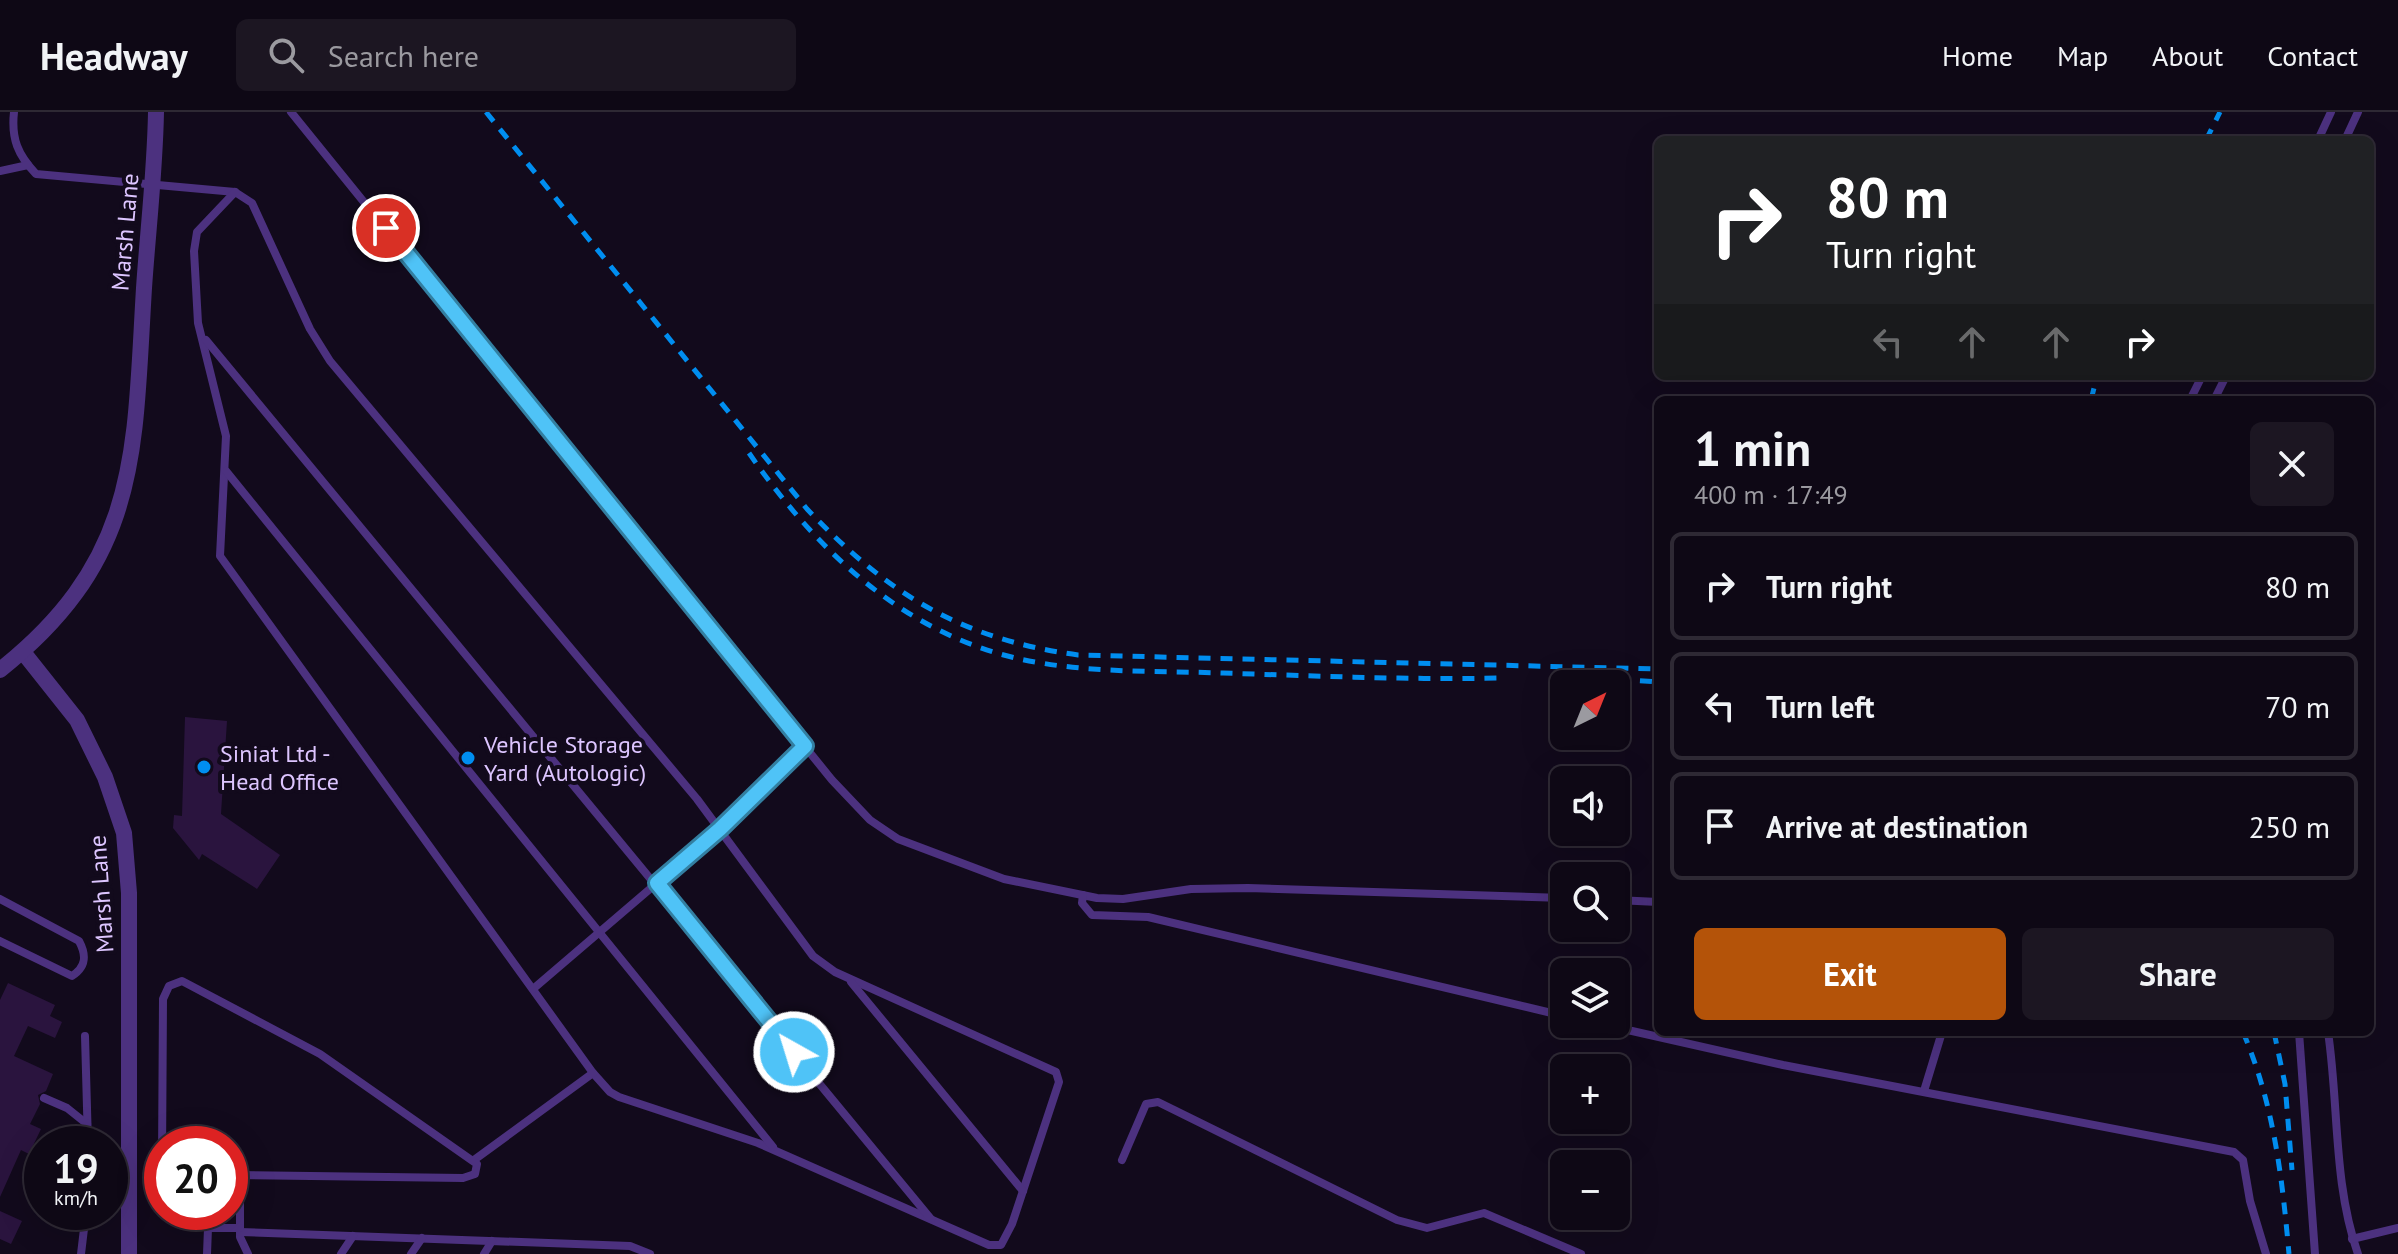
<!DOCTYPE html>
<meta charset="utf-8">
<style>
body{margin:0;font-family:"PT Sans",sans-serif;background:#1c1622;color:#f1f3f6;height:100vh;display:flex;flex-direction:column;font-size:30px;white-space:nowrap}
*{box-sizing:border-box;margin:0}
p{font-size:26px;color:#9b9aa0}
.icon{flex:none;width:44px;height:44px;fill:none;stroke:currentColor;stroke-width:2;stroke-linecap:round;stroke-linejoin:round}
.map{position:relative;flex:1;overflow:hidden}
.panel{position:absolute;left:1654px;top:284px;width:720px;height:640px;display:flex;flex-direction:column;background:#0e0815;border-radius:12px;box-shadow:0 8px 32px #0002,0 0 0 2px #2e2934}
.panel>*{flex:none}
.top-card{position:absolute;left:1654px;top:24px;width:720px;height:244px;border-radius:12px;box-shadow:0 8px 32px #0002,0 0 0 2px #2e2934;background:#202124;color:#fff;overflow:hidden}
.needle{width:52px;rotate:43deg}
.buttons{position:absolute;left:1550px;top:558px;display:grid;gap:16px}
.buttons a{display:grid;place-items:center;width:80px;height:80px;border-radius:12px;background:#0e0815;box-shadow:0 8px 32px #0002,0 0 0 2px #2e2934;font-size:40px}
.speed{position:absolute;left:24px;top:1014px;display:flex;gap:16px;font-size:40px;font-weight:700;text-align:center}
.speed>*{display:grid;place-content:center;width:104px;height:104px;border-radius:50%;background:#0e0815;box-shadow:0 8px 32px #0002,0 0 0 2px #2e2934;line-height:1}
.speed small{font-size:20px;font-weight:400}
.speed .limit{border:12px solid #d22;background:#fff;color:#111}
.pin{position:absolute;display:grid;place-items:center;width:68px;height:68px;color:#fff;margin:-34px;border:4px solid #fff;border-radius:50%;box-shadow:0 2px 8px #0007}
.me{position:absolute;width:88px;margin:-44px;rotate:321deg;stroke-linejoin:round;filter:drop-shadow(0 0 6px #0008)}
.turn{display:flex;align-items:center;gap:28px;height:168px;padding:0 40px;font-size:36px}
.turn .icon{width:104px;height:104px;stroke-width:2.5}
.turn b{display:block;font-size:56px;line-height:68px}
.lanes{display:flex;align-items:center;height:76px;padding:0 40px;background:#0003;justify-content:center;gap:40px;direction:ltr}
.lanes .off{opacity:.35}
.round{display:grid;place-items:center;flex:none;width:84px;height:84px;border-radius:12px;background:#1c1622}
.summary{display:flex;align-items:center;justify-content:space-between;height:136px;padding:0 40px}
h1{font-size:48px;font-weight:800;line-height:60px}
.action{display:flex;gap:16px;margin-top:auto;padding:16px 40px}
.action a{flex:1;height:92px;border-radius:12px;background:#b45309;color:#fff;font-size:32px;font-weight:800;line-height:92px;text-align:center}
.action a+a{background:#1c1622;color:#f1f3f6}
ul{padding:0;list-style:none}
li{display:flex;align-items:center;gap:24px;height:108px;margin:0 16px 12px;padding:0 24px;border:4px solid #2e2934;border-radius:12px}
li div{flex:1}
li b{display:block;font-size:30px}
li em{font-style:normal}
header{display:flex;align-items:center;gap:48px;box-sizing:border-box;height:112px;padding:0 40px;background:#0e0815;border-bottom:2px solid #2e2934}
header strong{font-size:38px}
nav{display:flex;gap:44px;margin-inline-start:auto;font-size:28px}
.search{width:560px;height:72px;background:#1c1622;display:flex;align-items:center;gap:20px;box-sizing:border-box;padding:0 28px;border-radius:12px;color:#9b9aa0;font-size:30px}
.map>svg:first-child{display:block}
.building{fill:#2a143e}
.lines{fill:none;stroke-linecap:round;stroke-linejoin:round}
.lane{stroke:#4c317f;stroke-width:8}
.street{stroke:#4c317f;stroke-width:16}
.rail{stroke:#008ef0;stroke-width:5;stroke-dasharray:12 10;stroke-linecap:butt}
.route-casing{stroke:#337fa1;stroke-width:20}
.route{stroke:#4fc3f7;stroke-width:14}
.poi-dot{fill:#008ef0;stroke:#120a1c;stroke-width:3}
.labels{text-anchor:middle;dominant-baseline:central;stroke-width:8;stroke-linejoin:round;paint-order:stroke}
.street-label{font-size:24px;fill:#ddc5ff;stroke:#120a1c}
.poi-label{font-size:24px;fill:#ddc5ff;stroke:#120a1c;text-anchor:start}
</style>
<header>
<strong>Headway</strong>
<div class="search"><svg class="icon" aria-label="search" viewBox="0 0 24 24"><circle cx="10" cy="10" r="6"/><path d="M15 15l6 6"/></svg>Search here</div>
<nav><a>Home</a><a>Map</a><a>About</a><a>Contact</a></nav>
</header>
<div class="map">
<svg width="2398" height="1142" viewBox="0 0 2398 1142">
<rect width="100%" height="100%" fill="#120a1c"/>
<g class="building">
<path d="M185,605L227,609L221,702L280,743L257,777L202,742L199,748L173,716L174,703L182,704Z"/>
<path d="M8,871L55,893L50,904L62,910L55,926L28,914L14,944L53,962L46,979L38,983L40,992L30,1012L41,1017L29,1042L21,1038L0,1085V888Z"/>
<path d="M0,1099L22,1109L11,1132L0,1127Z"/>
</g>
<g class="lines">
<g class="lane">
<path d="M14,0C11,27 18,43 36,62L235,80"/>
<path d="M291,0L832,668L870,708L898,727L1004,767L1097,786L1123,787L1191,777L1248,776L1564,786"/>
<path d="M2318,28L2331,0"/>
<path d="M2345,28L2358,0"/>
<path d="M0,59L28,53"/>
<path d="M235,80L252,91L310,217L330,249L697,687L813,844L835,860L1056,960L1059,970L1012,1112L1001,1133H989L758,1031L619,985L610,980L593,961L220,444L226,324L198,211L194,139L197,120Z"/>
<path d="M206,228L931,1107"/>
<path d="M2190,288L2202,264"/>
<path d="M2214,288L2226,264"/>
<path d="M226,359L773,1035"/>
<path d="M1083,783L1082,791L1092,803L1148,805L1564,904"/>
<path d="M0,787L79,829C87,844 86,855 72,864L0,829"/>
<path d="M1616,788L1658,790"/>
<path d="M851,870L1023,1079"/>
<path d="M533,877L720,717L805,634"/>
<path d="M1601,912L1783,953L2234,1040L2243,1048L2250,1089L2266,1142"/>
<path d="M2299,920L2315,1142"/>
<path d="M2328,920C2339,994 2333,1071 2358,1142"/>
<path d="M85,924L88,1032"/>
<path d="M1924,979L1942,920"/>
<path d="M44,986L67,996L87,1012"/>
<path d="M474,1048L593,961"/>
<path d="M1122,1048L1146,992L1158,990L1397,1108L1427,1116L1484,1101L1581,1142"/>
<path d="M162,1049L163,887L169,874L182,869L320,942L477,1052L475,1062L463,1066L230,1063"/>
<path d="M240,1063V1125L248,1142"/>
<path d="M240,1120L630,1134L650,1142"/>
<path d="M2352,1127L2398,1116"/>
<path d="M81,1142L86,1100"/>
<path d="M207,1142L208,1116H240"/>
<path d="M341,1142L353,1124"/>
<path d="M411,1142L422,1126"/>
<path d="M484,1142L492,1129"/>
</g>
<g class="street">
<path d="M23,540L77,608L105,665L124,721L129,781V1142"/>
<path d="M0,558C141,446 134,340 144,176C148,117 155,59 156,0"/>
</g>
<g class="rail">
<path d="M486,0L807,397C888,482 960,527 1078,543L1658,557"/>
<path d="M2206,28L2220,0"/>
<path d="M2091,288L2097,264"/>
<path d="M749,341C820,444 914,531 1041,551C1101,561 1163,559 1223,561C1316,564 1409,568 1502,566"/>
<path d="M1618,567L1658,570"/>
<path d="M2243,920C2274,993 2282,1064 2289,1142"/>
<path d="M2274,920L2285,972L2292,1058"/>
</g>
</g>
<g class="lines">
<defs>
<path id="route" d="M386,116L805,634L720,717L657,771L794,940"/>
</defs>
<use href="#route" class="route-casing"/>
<use href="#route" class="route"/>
</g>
<g class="poi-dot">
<circle cx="468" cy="646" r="8"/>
<circle cx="204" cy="655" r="8"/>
</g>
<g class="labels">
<g class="street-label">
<text transform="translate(125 120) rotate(-85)">Marsh Lane</text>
<text transform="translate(101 782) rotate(-94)">Marsh Lane</text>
</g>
<g class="poi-label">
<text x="484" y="632">Vehicle Storage<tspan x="484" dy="28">Yard (Autologic)</tspan></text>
<text x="220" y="641">Siniat Ltd -<tspan x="220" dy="28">Head Office</tspan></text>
</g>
</g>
</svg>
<div class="buttons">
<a><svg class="needle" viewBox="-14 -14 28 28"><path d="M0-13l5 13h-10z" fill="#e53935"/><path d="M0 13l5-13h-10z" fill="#9b9aa0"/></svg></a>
<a><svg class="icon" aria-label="sound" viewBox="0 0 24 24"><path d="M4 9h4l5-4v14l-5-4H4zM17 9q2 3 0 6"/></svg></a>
<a><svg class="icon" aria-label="search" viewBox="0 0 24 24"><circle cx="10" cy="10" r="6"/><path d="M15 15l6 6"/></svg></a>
<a><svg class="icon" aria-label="layers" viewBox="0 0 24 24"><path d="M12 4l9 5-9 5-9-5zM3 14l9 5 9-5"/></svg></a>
<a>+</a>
<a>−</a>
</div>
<div class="speed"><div>19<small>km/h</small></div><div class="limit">20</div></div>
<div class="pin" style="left:386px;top:116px;background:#d93025"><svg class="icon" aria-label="arrive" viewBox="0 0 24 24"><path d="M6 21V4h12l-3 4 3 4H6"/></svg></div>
<svg class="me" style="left:794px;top:940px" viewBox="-20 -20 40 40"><circle r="17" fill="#4fc3f7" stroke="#fff" stroke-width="3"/><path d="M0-11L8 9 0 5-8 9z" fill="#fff"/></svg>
<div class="top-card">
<div class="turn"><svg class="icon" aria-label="right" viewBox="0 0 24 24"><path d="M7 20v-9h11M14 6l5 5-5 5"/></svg><div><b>80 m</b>Turn right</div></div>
<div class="lanes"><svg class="icon off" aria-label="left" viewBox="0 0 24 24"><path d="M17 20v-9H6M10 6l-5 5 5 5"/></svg><svg class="icon off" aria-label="ahead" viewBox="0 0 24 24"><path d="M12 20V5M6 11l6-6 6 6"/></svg><svg class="icon off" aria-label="ahead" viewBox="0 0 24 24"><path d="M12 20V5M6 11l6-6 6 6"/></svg><svg class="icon" aria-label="right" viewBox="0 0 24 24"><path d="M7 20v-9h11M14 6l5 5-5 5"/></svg></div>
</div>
<section class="panel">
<div class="summary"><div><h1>1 min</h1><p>400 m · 17:49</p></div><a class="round"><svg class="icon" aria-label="close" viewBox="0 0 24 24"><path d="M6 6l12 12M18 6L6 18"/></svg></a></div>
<ul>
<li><svg class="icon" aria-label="right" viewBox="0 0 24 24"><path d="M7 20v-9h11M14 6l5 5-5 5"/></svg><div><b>Turn right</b></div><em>80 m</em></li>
<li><svg class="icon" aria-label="left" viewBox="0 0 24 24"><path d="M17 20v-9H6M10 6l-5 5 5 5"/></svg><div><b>Turn left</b></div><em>70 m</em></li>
<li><svg class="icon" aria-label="arrive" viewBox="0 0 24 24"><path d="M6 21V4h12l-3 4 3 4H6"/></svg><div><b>Arrive at destination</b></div><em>250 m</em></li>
</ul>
<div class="action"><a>Exit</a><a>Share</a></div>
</section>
</div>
